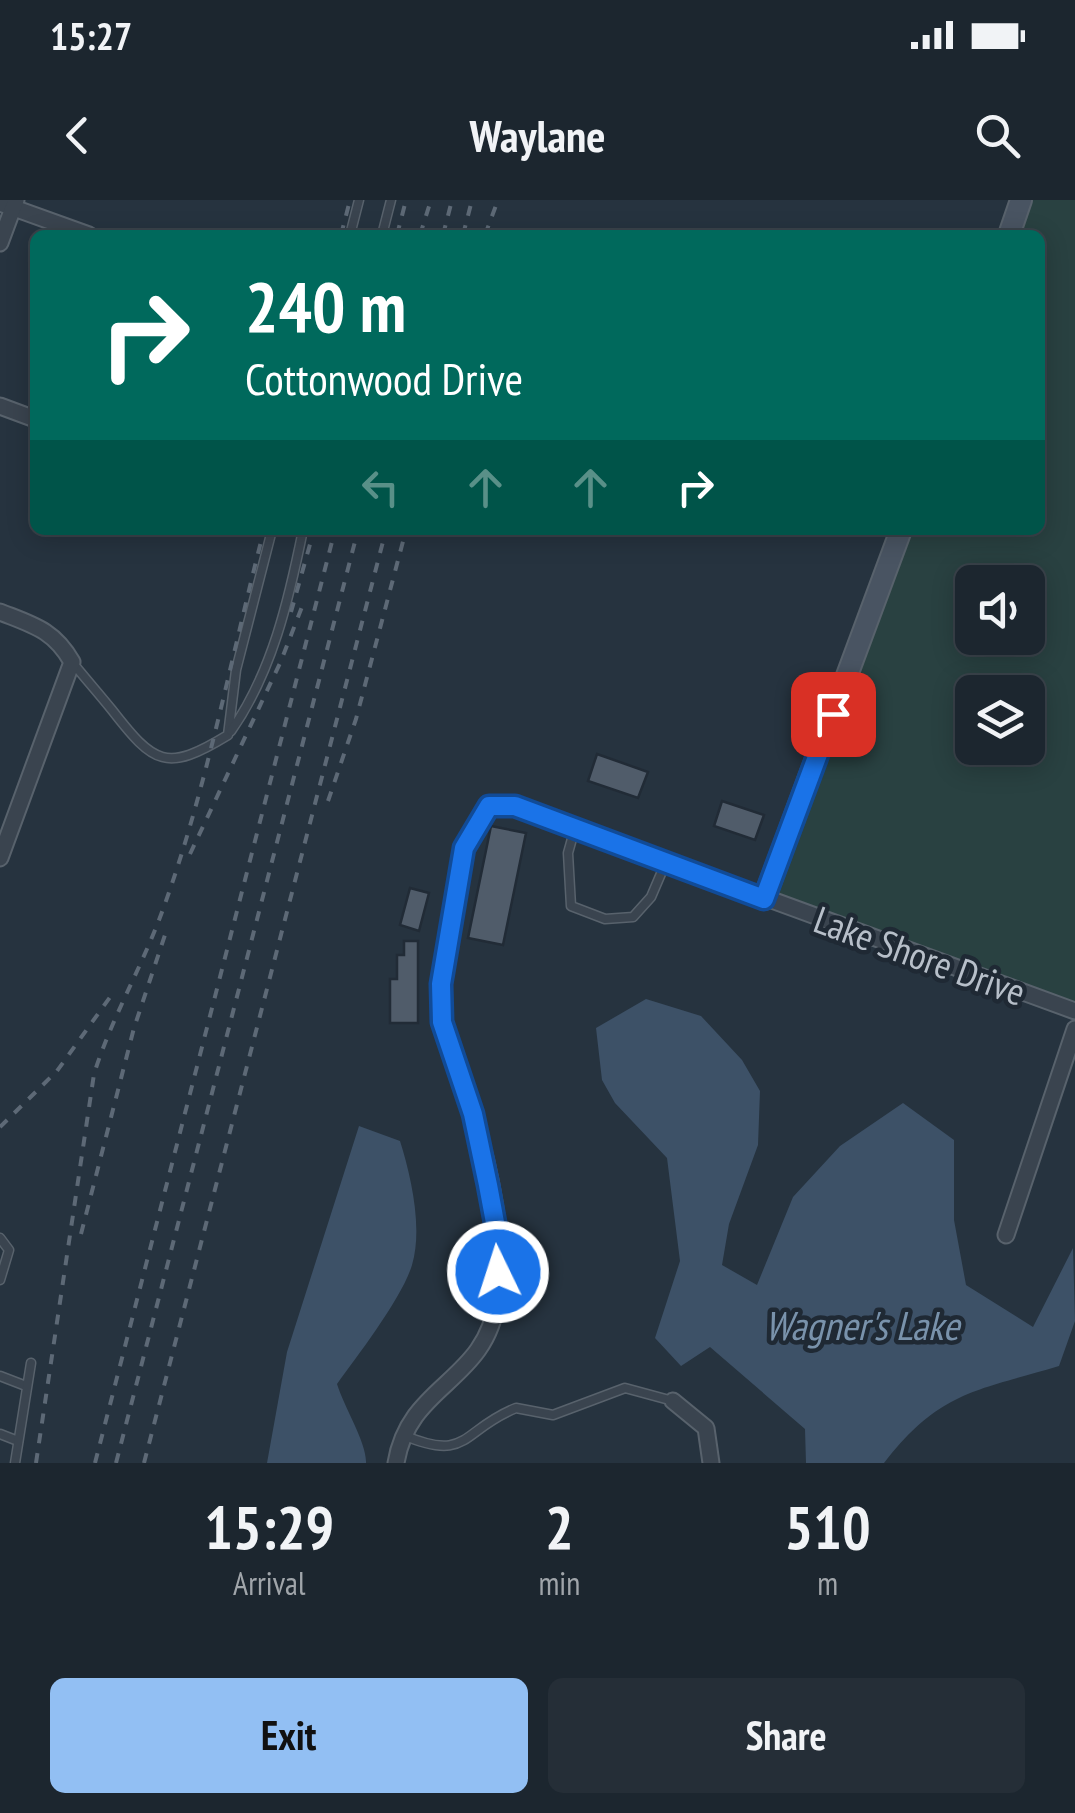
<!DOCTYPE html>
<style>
body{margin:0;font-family:"PT Sans Narrow",sans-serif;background:#252e37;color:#f1f3f6;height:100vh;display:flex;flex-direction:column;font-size:38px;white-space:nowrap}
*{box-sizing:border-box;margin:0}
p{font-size:32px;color:#a0a5aa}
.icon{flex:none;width:55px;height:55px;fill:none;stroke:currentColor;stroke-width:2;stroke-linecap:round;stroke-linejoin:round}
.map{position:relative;height:1263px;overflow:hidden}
.sheet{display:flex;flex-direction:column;background:#1c262f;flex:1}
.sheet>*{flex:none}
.banner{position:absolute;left:30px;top:30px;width:1015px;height:305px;border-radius:15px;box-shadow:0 5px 25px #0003,0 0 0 2px #3a434b;background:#00695c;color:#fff;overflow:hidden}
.tools{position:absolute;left:955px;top:365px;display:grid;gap:20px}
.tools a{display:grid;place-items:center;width:90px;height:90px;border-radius:15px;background:#1c262f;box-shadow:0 5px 25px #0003,0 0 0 2px #3a434b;font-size:50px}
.pin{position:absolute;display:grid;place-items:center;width:85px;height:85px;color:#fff;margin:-42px;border-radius:20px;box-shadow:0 5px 15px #0006}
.me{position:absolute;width:110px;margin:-55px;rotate:356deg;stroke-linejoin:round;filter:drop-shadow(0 0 8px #0008)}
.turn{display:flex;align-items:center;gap:35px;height:210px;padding:0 50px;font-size:45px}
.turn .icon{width:130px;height:130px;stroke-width:2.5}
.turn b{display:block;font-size:70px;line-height:85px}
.lanes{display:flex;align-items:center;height:95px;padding:0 50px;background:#0003;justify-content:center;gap:50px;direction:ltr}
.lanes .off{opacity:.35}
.eta{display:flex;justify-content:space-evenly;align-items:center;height:170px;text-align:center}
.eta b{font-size:60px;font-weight:700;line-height:70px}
.action{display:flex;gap:20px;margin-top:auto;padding:20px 50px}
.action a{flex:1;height:115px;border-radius:15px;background:#92bff3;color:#111;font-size:40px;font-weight:700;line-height:115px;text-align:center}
.action a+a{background:#252e37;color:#f1f3f6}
.status{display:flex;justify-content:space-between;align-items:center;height:70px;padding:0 50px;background:#1c262f;direction:ltr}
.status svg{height:28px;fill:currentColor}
header{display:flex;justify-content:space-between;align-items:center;height:130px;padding:0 50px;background:#1c262f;font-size:45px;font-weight:700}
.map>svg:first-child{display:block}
.green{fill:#294141;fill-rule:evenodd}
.water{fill:#3d5167}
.building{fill:#505c6a;stroke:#212b36;stroke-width:2.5}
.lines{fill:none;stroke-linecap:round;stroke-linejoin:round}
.lane-casing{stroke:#58626c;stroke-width:11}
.street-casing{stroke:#58626c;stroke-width:19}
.secondary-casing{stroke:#58626c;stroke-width:24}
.lane{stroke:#3a444f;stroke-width:8}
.street{stroke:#3a444f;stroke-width:15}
.secondary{stroke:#495462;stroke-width:20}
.rail{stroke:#5d6976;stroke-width:4;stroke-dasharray:10 10;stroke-linecap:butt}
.route-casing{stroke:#114b97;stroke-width:25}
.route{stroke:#1a73e8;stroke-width:18}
.labels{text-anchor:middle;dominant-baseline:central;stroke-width:9;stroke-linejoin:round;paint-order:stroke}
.street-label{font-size:38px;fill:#b7bfc9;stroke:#1f2934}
.water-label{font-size:40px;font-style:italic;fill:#7992ab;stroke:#1f2934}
</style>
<div class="status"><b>15:27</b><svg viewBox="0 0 49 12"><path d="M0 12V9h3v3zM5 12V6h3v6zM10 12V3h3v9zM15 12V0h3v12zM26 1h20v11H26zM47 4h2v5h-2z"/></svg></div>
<header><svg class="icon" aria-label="back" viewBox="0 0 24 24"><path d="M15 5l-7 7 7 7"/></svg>Waylane<svg class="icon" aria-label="search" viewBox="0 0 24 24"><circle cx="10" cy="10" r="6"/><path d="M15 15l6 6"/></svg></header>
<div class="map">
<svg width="1075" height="1263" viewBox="0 0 1075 1263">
<rect width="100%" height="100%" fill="#26333f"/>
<path class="green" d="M1021,0H1075V811L764,699L901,330H1040V35H1009ZM972,382H1028V438H972ZM972,492H1028V548H972Z"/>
<g class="water">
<path d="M646,799L701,816L742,860L760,891L758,945L729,1024L722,1065L757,1085L793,997L840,946L903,903L954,940V1020L966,1085L1033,1127L1073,1048L1075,1121L1059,1166C976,1191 940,1191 884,1263H806L805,1229L710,1147L681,1166L655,1138L680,1061L667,958L615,903L602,880L596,828Z"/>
<path d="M359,926L400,941C411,976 423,1028 412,1065C402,1098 358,1155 337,1184C344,1207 367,1243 366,1263H267L287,1152Z"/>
</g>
<g class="building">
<path d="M597,554L648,572L638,598L588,581Z"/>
<path d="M722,601L764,615L755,640L714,626Z"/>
<path d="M491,626L526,633L503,745L468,738Z"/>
<path d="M410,688L429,693L419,731L400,725Z"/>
<path d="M404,741H418V823H390V779H397V755H404Z"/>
</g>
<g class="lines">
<defs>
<g id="lane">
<path d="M350,35L359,0"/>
<path d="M382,35L391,0"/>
<path d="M72,462C85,478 99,494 112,510C154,564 166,573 228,535L236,470L272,330"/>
<path d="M231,531C272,473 289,399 303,330"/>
<path d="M575,628L568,653L571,706L605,719L633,717L651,697L666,662"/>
<path d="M0,1038L9,1050L0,1080"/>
<path d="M0,1176L26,1186"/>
<path d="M0,1234L18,1241"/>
<path d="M403,1235C469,1263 461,1230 516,1208L553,1215L625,1188L673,1201"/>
<path d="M15,1263L31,1163"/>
</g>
<g id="street">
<path d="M0,3L89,35"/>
<path d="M0,43L16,0"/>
<path d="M0,206L35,219"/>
<path d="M0,412C33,425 54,430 72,462L0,658"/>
<path d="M1006,1035L1075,829"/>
<path d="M673,1201L706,1228L711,1263"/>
<path d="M396,1263C409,1183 486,1183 497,1100C505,1041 491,970 472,913C463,882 445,851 442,818C438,780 446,743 453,705C459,669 465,636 489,606H515L1075,811"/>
</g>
<g id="secondary">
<path d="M1009,35L1021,0"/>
<path d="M764,699L901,330"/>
</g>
</defs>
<use href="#lane" class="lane-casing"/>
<use href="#street" class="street-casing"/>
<use href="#secondary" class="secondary-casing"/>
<use href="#lane" class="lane"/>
<use href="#street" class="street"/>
<use href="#secondary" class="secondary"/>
<g class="rail">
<path d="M341,35L350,0"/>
<path d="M397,35L406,0"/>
<path d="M420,35L431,0"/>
<path d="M443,35L452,0"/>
<path d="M463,35L472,0"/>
<path d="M485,35L498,0"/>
<path d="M291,412L314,330"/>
<path d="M328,601L356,519L406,330"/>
<path d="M190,654L281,461L305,399"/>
<path d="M0,927L57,871L113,793"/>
<path d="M81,1034L134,828L165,735"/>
<path d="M36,1263L94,874C111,820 139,772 159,720C205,598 231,457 264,330"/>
<path d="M95,1263L335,330"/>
<path d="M116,1263L358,330"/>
<path d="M144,1263L386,330"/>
</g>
</g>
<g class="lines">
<defs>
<path id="route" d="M498,1072L499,1044L488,985L473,914L442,822L441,784L464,648L489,606H515L764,699L833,514"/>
</defs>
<use href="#route" class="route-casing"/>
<use href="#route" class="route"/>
</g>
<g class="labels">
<g class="street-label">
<text transform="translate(920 755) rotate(20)">Lake Shore Drive</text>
</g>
<g class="water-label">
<text x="862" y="1125">Wagner's Lake</text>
</g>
</g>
</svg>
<div class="tools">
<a><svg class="icon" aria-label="sound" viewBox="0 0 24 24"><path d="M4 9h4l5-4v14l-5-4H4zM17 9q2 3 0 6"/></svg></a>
<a><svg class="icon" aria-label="layers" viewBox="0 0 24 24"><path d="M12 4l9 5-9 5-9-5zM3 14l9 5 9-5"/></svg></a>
</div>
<div class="pin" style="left:833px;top:514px;background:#d93025"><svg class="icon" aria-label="arrive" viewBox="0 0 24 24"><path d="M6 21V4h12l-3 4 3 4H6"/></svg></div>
<svg class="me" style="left:498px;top:1072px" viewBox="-20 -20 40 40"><circle r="17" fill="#1a73e8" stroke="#fff" stroke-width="3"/><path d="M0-11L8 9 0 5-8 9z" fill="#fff"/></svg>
<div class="banner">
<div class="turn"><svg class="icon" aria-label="right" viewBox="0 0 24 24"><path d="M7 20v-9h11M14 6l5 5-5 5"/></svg><div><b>240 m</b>Cottonwood Drive</div></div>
<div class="lanes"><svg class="icon off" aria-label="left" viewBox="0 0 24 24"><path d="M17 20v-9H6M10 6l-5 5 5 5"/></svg><svg class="icon off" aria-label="ahead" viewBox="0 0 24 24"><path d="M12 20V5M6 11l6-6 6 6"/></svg><svg class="icon off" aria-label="ahead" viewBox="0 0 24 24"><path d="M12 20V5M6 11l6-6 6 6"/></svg><svg class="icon" aria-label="right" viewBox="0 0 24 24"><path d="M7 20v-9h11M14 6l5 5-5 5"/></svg></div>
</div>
</div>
<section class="sheet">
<div class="eta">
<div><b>15:29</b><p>Arrival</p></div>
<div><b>2</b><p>min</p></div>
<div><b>510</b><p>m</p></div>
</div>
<div class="action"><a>Exit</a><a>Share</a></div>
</section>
